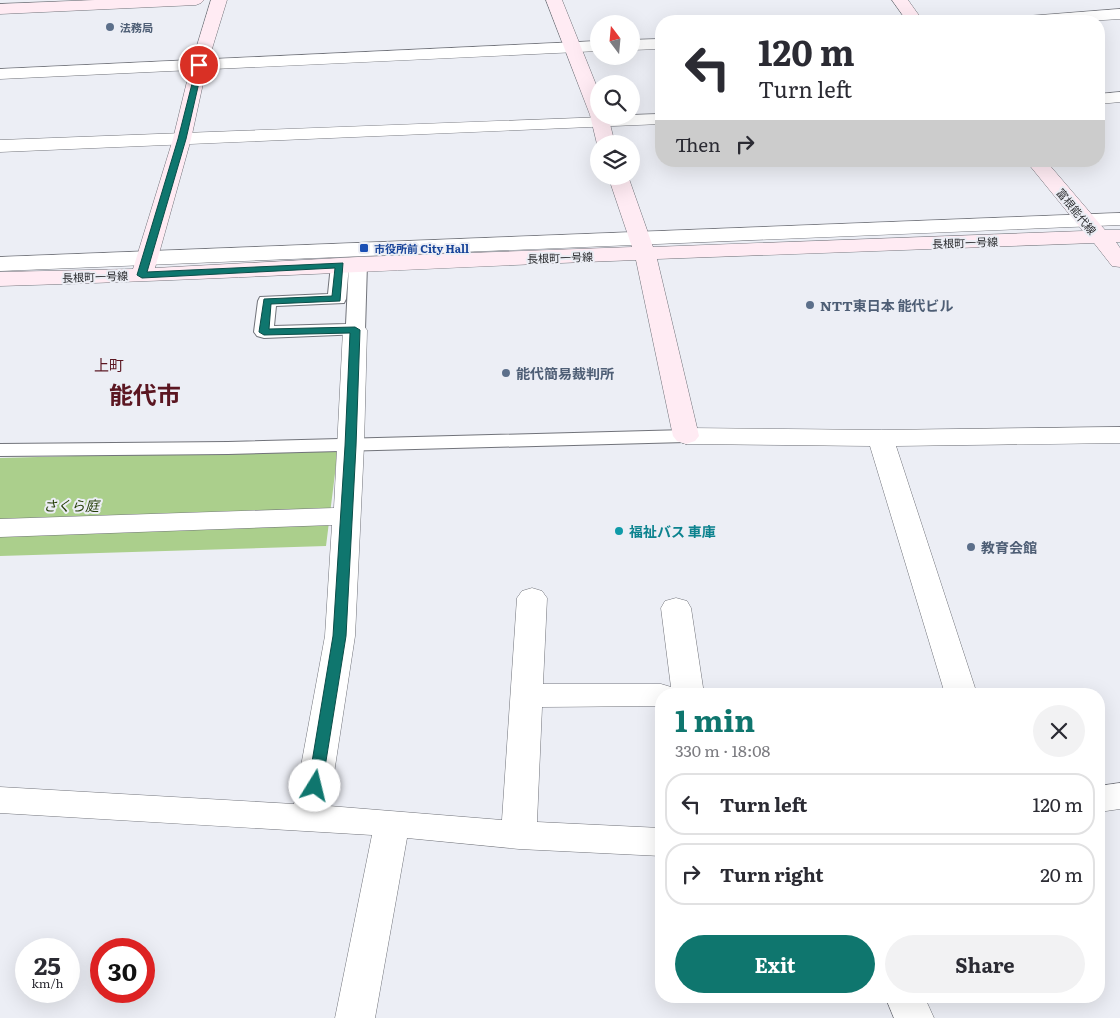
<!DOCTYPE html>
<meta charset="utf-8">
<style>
body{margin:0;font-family:Literata,"Noto Sans JP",serif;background:#f2f2f3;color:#2b2b33;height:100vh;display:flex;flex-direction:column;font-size:19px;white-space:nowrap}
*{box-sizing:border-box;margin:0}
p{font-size:16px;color:#7c7c81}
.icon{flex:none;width:28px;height:28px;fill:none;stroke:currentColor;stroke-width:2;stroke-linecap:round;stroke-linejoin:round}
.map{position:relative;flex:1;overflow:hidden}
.drawer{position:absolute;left:655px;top:688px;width:450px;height:315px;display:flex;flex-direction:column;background:#fff;border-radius:20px;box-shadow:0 5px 20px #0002}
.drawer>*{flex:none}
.top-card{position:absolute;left:655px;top:15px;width:450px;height:152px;border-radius:20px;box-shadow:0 5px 20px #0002;background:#fff;color:#2b2b33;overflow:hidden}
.needle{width:32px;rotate:344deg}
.fabs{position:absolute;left:590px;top:15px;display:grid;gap:10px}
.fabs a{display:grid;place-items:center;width:50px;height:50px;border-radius:50%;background:#fff;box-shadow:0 5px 20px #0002;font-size:25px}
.speed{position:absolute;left:15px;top:938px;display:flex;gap:10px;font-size:25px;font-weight:700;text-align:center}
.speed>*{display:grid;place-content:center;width:65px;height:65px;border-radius:50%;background:#fff;box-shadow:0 5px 20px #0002;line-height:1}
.speed small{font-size:12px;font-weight:400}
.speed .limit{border:8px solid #d22;background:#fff;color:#111}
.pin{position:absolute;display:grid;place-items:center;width:42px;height:42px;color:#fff;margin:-21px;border:2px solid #fff;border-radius:50%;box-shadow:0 1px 5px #0007}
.me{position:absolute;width:55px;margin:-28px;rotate:9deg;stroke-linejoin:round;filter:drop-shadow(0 0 4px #0008)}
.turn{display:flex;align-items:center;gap:18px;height:105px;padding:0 20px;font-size:22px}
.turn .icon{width:65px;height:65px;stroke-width:2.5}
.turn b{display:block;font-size:35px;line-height:42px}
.then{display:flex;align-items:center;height:48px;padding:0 20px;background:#0003;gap:10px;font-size:19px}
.round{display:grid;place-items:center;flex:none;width:52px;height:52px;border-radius:26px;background:#f2f2f3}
.headline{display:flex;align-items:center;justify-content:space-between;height:85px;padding:0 20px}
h1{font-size:30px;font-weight:700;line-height:38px;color:#0f766e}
.action{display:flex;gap:10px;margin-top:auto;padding:10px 20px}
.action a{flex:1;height:58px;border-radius:30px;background:#0f766e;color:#fff;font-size:20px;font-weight:700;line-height:58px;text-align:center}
.action a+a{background:#f2f2f3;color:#2b2b33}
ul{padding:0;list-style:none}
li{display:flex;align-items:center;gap:15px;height:62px;margin:0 10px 8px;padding:0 10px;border:2px solid #e1e1e2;border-radius:20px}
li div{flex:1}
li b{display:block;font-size:19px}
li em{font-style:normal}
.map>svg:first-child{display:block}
.green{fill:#abcf8c}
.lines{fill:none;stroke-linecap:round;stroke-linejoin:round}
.lane-casing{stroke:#71737a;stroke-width:2}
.street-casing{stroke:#71737a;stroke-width:1}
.secondary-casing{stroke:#71737a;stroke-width:1}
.lane{fill:#fff;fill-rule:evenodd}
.street{fill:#fff;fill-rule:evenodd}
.secondary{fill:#ffebf3;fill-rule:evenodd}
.route{fill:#0f766e;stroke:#0a4d48}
.service-dot{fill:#5c6f8a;stroke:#eceef5;stroke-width:2}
.transit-dot{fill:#1a4fb4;stroke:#eceef5;stroke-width:2}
.culture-dot{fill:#0f9aa8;stroke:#eceef5;stroke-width:2}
.labels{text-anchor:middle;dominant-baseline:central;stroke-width:4;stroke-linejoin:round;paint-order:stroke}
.far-service-label{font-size:11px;font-weight:bold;fill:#4e5e75;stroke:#eceef5;text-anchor:start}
.far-street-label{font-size:11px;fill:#292a2d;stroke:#eceef5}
.far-transit-label{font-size:11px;font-weight:bold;fill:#164399;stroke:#eceef5;text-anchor:start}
.service-label{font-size:14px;font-weight:bold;fill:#4e5e75;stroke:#eceef5;text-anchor:start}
.park-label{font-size:14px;font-style:italic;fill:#28410b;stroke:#eceef5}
.culture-label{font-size:14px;font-weight:bold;fill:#0d838f;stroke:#eceef5;text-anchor:start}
.neighbourhood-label{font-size:15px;fill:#5b1621;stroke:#eceef5}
.town-label{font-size:24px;font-weight:bold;fill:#5b1621;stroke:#eceef5}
</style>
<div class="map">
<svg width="1120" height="1018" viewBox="0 0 1120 1018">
<rect width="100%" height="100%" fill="#eceef5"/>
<path class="green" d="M338,449L326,546L0,556V458Z"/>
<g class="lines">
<defs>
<g id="lane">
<path d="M358,259L364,260L367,264L365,330L362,334L264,338L257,336L254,332L258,301L260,297L328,294L331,265L334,261L340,260L346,261L349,265L346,299L344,303L276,306L274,326L346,324L349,264L352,260Z"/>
<path d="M686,430L693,432L697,436L693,440L686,442L228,454L0,456V444L228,442Z"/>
</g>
<g id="street">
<path d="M1120,9V19L1087,21H1020L1022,18L1028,16Z"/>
<path d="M661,39V49L631,50V40Z"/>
<path d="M599,41V51L0,79V69Z"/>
<path d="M1120,92V102L1099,104V94Z"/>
<path d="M661,114V124L0,152V140L631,116V115Z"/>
<path d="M1120,213V225L0,271V257Z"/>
<path d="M355,323L363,325L367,330L364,445L355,636L329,806L502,820L517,598L522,591L532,588L542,591L547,598L543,684H661L671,687L661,608L665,601L676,598L687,601L691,608L704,694H661V706L542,707L537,822L661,828V856L519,849L407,838L375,1018H335L372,835L0,813V787L294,804L325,636L332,525L0,537V519L334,508L343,330L347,325Z"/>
<path d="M1120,427V443L896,446L977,694H945L870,446L686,444L677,441L673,436L677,431L686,428L881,430Z"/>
<path d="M1120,783V809L1099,812V786Z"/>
<path d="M885,996H924L934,1018H894Z"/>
</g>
<g id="secondary">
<path d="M95,0H204L201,3L196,5L0,14V4Z"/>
<path d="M211,0H227L207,65L191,139L155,268L358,257L632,247L608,176H628L653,247L1083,231L1026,161H1046L1105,230H1120V242H1116L1120,248V267L1112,266L1094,243L657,259L699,436L695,441L686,444L677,441L673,436L636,260C424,268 212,280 0,286V272L133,269L173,139L191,65Z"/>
<path d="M546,0H562L599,92V116H608L615,144H599V147L597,144L590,115Z"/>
<path d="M892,0H908L923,21H907Z"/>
</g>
</defs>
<use href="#lane" class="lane-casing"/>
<use href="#street" class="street-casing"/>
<use href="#secondary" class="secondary-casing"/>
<use href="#lane" class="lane"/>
<use href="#street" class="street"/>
<use href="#secondary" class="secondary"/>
</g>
<path class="route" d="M197,64L203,65L186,139L147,272L343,263L340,301L271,304L269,329L355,327L360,330L356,446L346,636L322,786L320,790L315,791L310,790L308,786L333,636L345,446L350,333L264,335L259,332L264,299L332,296L335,268L142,278L137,275L178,139Z"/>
<g class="service-dot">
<circle cx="110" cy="27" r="5"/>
<circle cx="810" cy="305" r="5"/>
<circle cx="506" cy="373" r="5"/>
<circle cx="971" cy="547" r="5"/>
</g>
<rect class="transit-dot" x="359" y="243" width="10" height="10" rx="2.5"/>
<circle class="culture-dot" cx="619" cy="531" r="5"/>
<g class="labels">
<g class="far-service-label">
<text x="120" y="27">法務局</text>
</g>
<g class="far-street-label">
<text transform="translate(1077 211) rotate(51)">富根能代線</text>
<text transform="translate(965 242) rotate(-2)">長根町一号線</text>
<text transform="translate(560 257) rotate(-2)">長根町一号線</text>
<text transform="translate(95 276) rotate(-2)">長根町一号線</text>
</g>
<g class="far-transit-label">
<text x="374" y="248">市役所前 City Hall</text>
</g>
<g class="service-label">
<text x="820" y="305">NTT東日本 能代ビル</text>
<text x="516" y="373">能代簡易裁判所</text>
<text x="981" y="547">教育会館</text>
</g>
<g class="park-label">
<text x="71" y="505">さくら庭</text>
</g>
<g class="culture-label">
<text x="629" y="531">福祉バス 車庫</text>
</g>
<g class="neighbourhood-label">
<text x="109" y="364">上町</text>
</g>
<g class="town-label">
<text x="145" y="393">能代市</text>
</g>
</g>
</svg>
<div class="fabs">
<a><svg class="needle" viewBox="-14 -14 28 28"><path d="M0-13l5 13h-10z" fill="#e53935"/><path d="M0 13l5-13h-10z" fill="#7c7c81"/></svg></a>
<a><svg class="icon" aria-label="search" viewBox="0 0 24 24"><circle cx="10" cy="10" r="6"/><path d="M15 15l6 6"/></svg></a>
<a><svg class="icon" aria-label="layers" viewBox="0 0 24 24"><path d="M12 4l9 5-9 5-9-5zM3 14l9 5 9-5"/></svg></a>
</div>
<div class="speed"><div>25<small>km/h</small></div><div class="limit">30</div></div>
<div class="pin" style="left:199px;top:65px;background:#d93025"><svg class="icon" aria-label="arrive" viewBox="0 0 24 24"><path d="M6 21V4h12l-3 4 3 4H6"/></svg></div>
<svg class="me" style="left:315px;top:786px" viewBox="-20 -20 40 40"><circle r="19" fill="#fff"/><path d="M0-13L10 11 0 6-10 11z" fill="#0f766e"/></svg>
<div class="top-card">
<div class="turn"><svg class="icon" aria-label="left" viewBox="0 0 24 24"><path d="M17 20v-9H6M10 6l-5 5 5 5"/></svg><div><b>120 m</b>Turn left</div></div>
<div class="then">Then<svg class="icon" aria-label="right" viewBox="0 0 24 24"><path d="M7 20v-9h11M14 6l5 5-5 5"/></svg></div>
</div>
<section class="drawer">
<div class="headline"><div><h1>1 min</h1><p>330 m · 18:08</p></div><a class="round"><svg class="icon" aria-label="close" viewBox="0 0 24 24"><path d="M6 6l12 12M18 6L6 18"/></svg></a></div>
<ul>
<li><svg class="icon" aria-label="left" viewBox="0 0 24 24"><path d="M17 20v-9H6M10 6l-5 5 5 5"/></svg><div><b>Turn left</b></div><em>120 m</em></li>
<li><svg class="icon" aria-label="right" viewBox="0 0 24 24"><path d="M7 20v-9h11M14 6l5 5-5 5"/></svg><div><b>Turn right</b></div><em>20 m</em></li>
</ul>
<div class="action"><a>Exit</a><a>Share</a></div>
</section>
</div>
